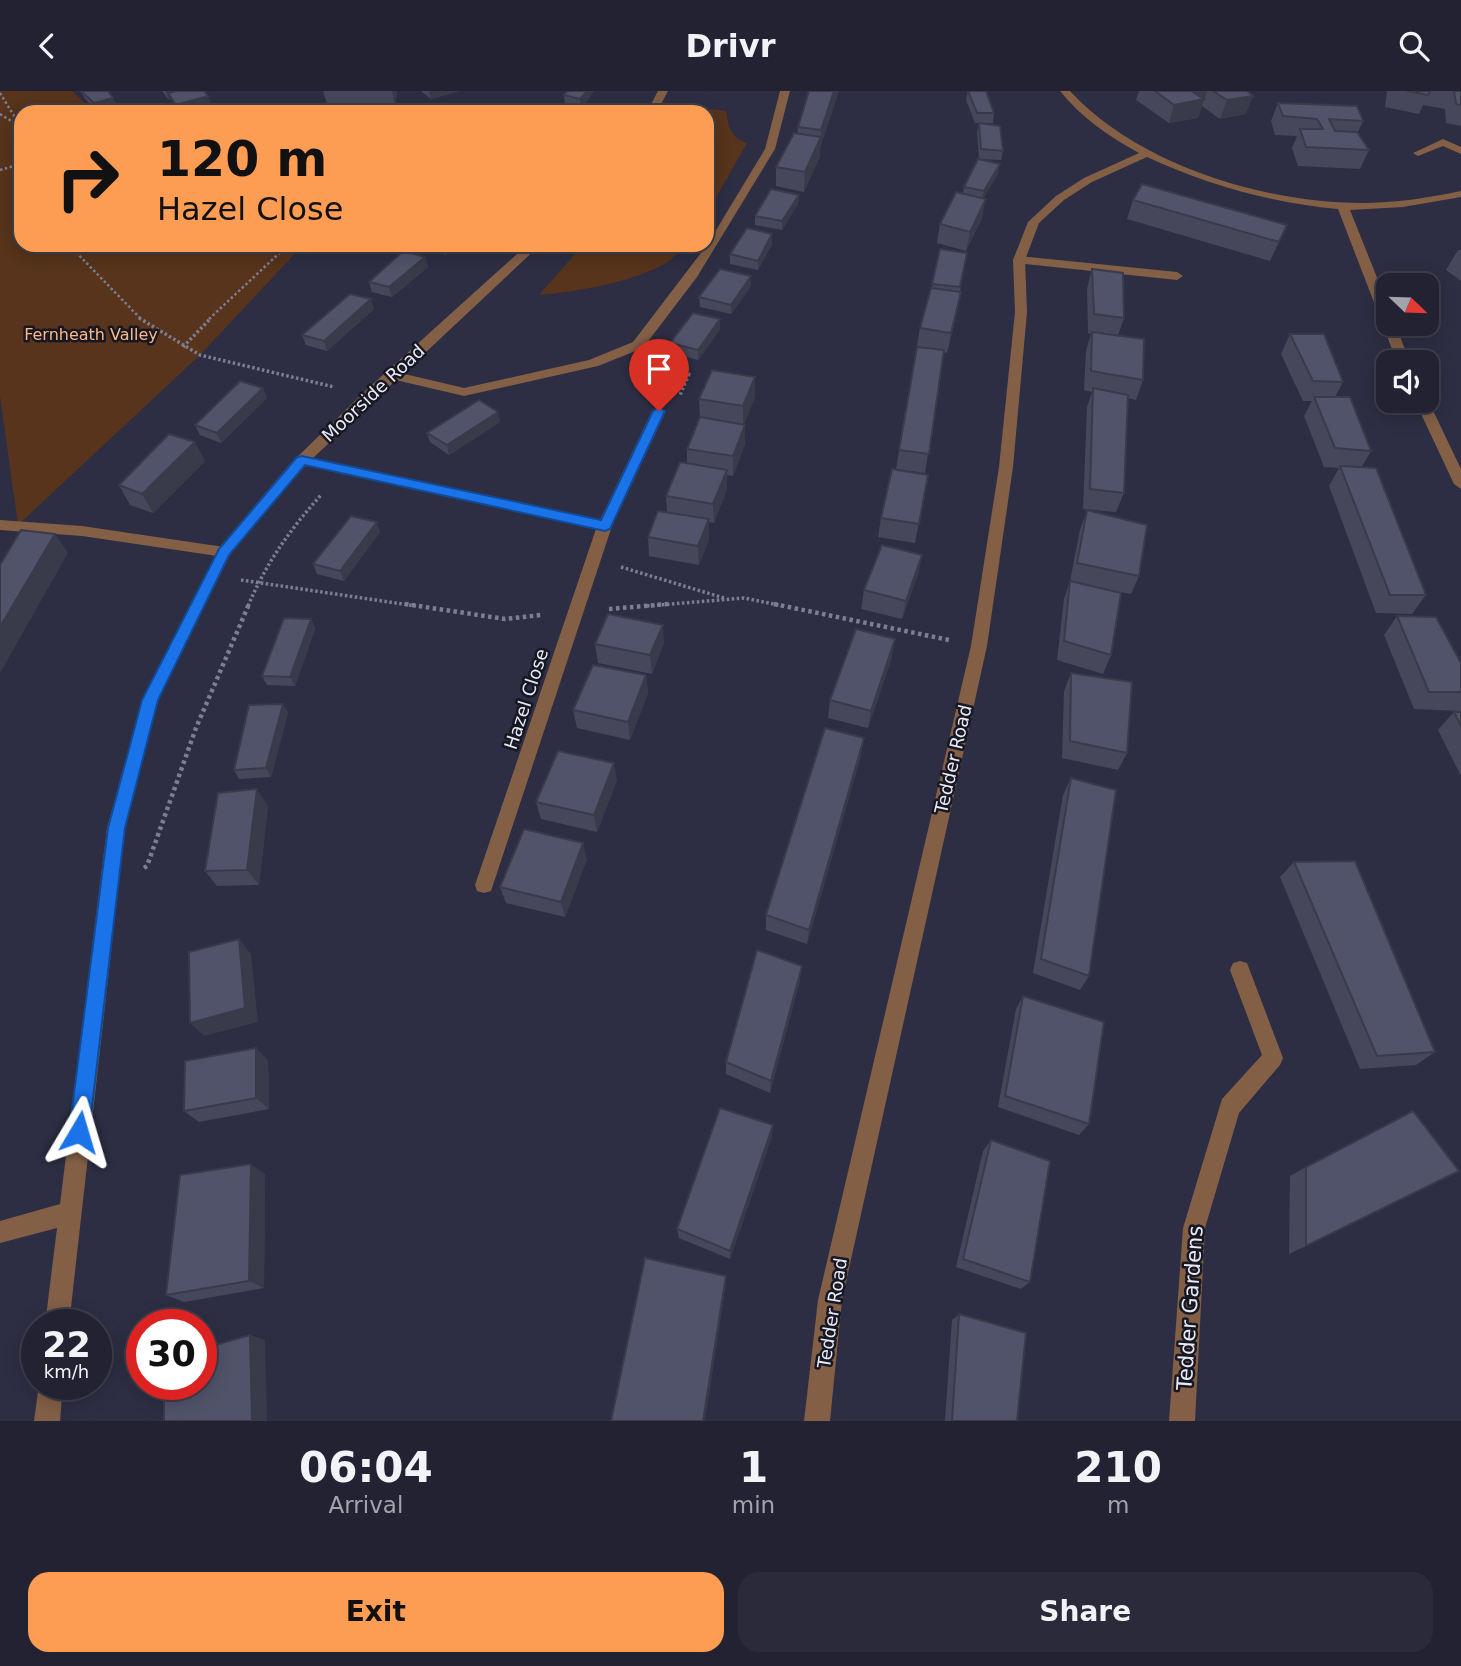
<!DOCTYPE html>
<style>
body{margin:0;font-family:"DejaVu Sans",sans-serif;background:#2a2a3a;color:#f1f3f6;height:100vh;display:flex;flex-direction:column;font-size:26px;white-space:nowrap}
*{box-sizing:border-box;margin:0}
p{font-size:23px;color:#a2a4ac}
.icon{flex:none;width:38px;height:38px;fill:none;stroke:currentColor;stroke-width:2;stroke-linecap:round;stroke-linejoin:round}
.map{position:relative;height:1330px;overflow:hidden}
.sheet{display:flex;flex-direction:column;background:#222232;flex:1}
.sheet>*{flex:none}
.hud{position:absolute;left:14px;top:14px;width:700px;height:147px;border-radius:21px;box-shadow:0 4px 18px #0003,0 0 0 2px #3f3f4d;background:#fc9d53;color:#111;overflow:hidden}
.needle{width:46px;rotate:113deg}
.controls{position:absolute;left:1376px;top:182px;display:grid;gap:14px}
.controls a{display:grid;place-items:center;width:63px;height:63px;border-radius:14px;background:#222232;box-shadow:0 4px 18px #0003,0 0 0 2px #3f3f4d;font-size:35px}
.speed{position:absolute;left:21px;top:1218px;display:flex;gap:14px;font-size:35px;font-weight:700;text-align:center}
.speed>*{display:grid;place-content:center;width:91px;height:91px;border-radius:50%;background:#222232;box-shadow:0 4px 18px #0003,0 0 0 2px #3f3f4d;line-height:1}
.speed small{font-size:18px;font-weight:400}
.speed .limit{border:10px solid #d22;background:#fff;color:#111}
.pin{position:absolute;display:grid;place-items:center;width:60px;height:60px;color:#fff;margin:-72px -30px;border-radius:50% 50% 50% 0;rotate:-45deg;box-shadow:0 0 7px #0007}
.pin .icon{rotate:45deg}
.me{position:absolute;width:77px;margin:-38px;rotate:7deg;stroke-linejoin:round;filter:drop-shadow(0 0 5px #0008)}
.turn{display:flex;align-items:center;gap:24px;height:147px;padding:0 28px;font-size:32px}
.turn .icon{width:91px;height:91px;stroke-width:2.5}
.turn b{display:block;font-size:49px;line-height:60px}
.eta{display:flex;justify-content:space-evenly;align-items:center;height:119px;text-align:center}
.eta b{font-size:42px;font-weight:700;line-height:49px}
.action{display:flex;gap:14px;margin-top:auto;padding:14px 28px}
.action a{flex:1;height:80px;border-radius:21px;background:#fc9d53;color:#111;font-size:28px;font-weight:700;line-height:80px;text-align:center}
.action a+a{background:#2a2a3a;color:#f1f3f6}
header{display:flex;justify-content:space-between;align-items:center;height:91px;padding:0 28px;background:#222232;font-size:32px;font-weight:700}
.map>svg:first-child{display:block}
.green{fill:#57341b}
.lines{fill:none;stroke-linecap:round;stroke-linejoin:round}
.path-far2{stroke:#7d7e91;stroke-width:2.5;stroke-dasharray:2.5 2.5;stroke-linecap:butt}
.path-far1{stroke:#7d7e91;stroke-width:3.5;stroke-dasharray:2.5 2.5;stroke-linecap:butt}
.path{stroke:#7d7e91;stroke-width:4.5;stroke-dasharray:3.5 3.5;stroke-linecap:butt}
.lane{fill:#835f46;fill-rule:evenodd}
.street{fill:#835f46;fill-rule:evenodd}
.wall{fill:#46475b}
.shaded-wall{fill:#393a4a}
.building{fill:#51536a;stroke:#393a4a;stroke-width:2}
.route{fill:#1a73e8;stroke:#114b97;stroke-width:2}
.labels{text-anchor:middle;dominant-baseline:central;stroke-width:5;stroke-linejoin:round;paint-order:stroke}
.far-park-label{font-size:16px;fill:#fdb886;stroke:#161721}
.street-label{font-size:18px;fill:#e9eaf9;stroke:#161721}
.near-street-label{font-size:21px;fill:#e9eaf9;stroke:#161721}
</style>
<header><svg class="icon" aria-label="back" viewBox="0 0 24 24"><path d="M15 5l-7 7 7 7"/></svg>Drivr<svg class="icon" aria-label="search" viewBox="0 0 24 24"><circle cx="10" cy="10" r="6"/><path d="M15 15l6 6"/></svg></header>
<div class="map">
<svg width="1461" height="1330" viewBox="0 0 1461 1330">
<rect width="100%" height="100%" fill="#2d2e43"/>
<g class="green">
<path d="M0,0H72L94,21H21V154H303L200,264L18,434L0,305Z"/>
<path d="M695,16L726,20C729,37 730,46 747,52L707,122V21H693Z"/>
<path d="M583,154H686C679,160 673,168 666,172C633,191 577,201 539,204Z"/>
</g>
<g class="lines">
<g class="path-far2">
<path d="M0,2L19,33"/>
<path d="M0,23L21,36"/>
<path d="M0,79L21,73"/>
<path d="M69,154L141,228"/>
<path d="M209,228L288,154"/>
</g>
<g class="path-far1">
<path d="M139,227L200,264L334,296"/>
<path d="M183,256L211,227"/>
<path d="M655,274L689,283L680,304"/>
<path d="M621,476L724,507"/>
<path d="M241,489L416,515"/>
<path d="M248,515C266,472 291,437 322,403"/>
<path d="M647,515L744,507L783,515"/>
</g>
<g class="path">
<path d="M405,513L505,528L541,524"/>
<path d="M774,513L949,549"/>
<path d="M609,518L668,513"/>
<path d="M144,777L147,775L196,637L249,513"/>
</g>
<g class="lane">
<path d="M780,0H790L775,58L697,186L643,257L598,275L464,305L387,287V281L392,280L464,297L589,269L633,251L707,154L765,58Z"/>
<path d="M1443,48L1461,56V63L1443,55L1418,65L1413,62Z"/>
<path d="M1019,165L1177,181L1183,185L1177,189L1015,172L1013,169Z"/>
<path d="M0,429L82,435L224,456L232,461L224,466L82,445L0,439Z"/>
</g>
<g class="street">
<path d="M658,0H668L657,21H647Z"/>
<path d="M1060,0H1070C1137,73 1263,112 1361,112C1395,112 1428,107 1461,100V106L1403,116L1350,119L1388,214V233H1395L1410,271H1397L1338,118C1272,112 1207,94 1147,66L1092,91L1064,109L1039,132L1025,169L1027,221L1013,376L987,555L842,1209L830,1330H804L818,1209L971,555L999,376L1015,221L1013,169L1028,131L1056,105L1084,87L1139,62C1108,45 1082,27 1060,0Z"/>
<path d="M527,154H540L313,367L600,429L652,320L659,316L666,320L612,435L493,794L491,800L484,802L477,800L475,794L596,438L305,374L230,464L158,609L125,737L69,1234H45L57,1137L0,1152V1130L60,1113L107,737L142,609L219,457L289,374L363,302Z"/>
<path d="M1427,307L1461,378V398L1454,393L1415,310H1426Z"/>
<path d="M1240,870L1247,872L1283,967L1280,974L1239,1022L1205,1137L1195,1330H1169L1183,1137L1222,1008L1262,964L1230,879L1233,872Z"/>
<path d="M39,1293H63L60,1330H34Z"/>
</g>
</g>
<g class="wall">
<path d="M81,0L113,7L117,17L98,21L85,8Z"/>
<path d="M162,0H204L211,14L189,21H178L171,8L169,9Z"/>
<path d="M323,0H397L395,15L328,16Z"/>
<path d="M421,0H459L431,8Z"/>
<path d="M567,0H594L581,18L565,14L564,4Z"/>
<path d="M839,0L820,57V65L804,101L776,95V76L797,43L798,36Z"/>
<path d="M968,0L994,22L993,32H975L966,9Z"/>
<path d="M1139,0H1247L1246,23L1220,28L1202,15L1198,27L1169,32L1136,9Z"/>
<path d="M1387,0H1461V35L1446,32L1445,18L1423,14L1419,23L1385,16Z"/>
<path d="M1278,12L1363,30L1358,41L1369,59L1360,78L1298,75L1292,57L1297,45L1275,44L1271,30Z"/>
<path d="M979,32L1003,60L1001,69L979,68L977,42Z"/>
<path d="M998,83L983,107L982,127L966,160L937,152L940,133L963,103L964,96Z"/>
<path d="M799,104L798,113L782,139L755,134V125Z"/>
<path d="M1133,109L1287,134L1270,170L1127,128Z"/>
<path d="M772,143V153L758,179L730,173V163Z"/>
<path d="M423,154H457L446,164L424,158Z"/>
<path d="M940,158L967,162L960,201H961L957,221L947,262L944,261L925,382L896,378L920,237L932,197Z"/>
<path d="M1458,159H1461V190L1446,179Z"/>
<path d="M425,166L428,176L392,206L372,201L369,191Z"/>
<path d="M1092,178L1124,227L1118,244L1143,289L1136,309L1128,307L1124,402L1116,421L1083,418L1087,316L1092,301L1084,299L1086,260L1091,243L1088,242L1087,198Z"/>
<path d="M751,195L731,223L700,216L699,206Z"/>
<path d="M374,218L327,260L306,254L302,244Z"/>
<path d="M720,228V238L698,269L671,262L670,252Z"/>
<path d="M1290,243L1343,291L1335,306L1371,360L1361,377L1426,504L1412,523L1376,522L1329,395L1339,377L1324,376L1304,325L1312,310H1303L1281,263Z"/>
<path d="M755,306L744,333L745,353L733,385L727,384V398L714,432L709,431V448L699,474L649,465L648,446L667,421L666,405L687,372V358L700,327L699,308Z"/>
<path d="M267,307L221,352L200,344L195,334Z"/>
<path d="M498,321L500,331L449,364L430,351L427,342Z"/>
<path d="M205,370L153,422L130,414L119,394Z"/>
<path d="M928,384L915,452L878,446L881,427Z"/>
<path d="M1087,419L1139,485L1131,503L1115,500L1111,564L1103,583L1057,569L1064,508L1070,490L1080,439Z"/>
<path d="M380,441L344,490L317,483L313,473Z"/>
<path d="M922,464L918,483L902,528L861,518L864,499Z"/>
<path d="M1397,525L1461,572V620L1414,618L1384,544Z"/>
<path d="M311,528L315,538L295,595L267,594L262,585Z"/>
<path d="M664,552L652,583L598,572L595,553Z"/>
<path d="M892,566L868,637L828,627L830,609Z"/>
<path d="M1071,582L1127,662L1118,679L1062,667L1064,600Z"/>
<path d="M646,584L648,602L630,649L577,637L573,619Z"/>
<path d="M283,613L288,622L271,686L239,688L234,679Z"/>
<path d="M1454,621H1461V685L1438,639Z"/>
<path d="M861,664L807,853L766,839V824Z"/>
<path d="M1071,687L1089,885L1080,899L1033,882L1063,704Z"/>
<path d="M617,689L597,741L541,728L536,711Z"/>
<path d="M268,715L259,794L217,795L205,780Z"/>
<path d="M587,768L565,826L506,812L500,796Z"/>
<path d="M1294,771L1435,961L1416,974L1360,978L1280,786Z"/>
<path d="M800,889L770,1002L726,983V971Z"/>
<path d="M1023,905L1089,1033L1079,1044L998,1016L1016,918Z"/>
<path d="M268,969L269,1018L199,1031L184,1020Z"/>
<path d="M772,1045L730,1168L679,1147L677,1138Z"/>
<path d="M991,1049L1030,1191L1021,1198L956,1176L983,1060Z"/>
<path d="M1306,1076V1155L1289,1163L1290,1085Z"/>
<path d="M265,1083L264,1197L184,1211L166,1204Z"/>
<path d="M959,1223L1017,1330H945L952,1229Z"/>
</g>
<g class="shaded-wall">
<path d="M166,0H199L168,2L171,8L169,9Z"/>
<path d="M392,0H397L395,15Z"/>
<path d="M429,0H459L431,8Z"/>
<path d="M587,0H594L581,18L580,8Z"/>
<path d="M834,0H839L820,57V65L804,101L805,81L821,47V39Z"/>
<path d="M1191,0H1207L1198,27L1169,32L1174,14Z"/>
<path d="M208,5L211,14L189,21H178L176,14Z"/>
<path d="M1253,5L1246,23L1220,28L1227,9Z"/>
<path d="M113,7L117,17L98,21L94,12Z"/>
<path d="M1000,73L998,83L982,110L984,100Z"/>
<path d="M799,104L798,113L782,139V130Z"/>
<path d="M986,108L982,127L966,160L970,141Z"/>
<path d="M772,143V153L758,179V170Z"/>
<path d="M444,154H457L446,164Z"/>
<path d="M425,166L428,176L392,206L389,196Z"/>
<path d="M751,185V195L731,223V214Z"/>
<path d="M961,201L957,221L947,262L951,242Z"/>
<path d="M371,208L374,218L327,260L324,250Z"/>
<path d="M720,228V238L698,269V259Z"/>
<path d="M755,286V306L743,335V315Z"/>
<path d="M263,297L267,307L221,352L217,342Z"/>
<path d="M498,321L500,331L449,364L447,354Z"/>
<path d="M745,334V353L733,385V365Z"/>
<path d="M195,351L205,370L153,422L142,403Z"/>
<path d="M727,379V398L714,432L713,413Z"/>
<path d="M709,428V448L699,474L698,455Z"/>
<path d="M377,431L380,441L344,490L340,480Z"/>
<path d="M55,443L68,462L0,582V536Z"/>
<path d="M922,464L918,483L902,528L906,510Z"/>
<path d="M311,528L315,538L295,595L290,586Z"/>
<path d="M663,534L664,552L652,583L650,564Z"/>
<path d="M895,548L892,566L868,637L871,620Z"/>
<path d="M646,584L648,602L630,649L628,631Z"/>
<path d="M283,613L288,622L271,686L266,677Z"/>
<path d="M864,647L861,664L807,853L809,839Z"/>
<path d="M614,672L617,689L597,741L594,724Z"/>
<path d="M257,698L268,715L259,794L247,779Z"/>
<path d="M583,752L587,768L565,826L561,811Z"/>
<path d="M239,848L251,863L258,931L204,945L190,932Z"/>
<path d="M802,875L800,889L770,1002L771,990Z"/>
<path d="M256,957L268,969L269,1018L256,1007Z"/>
<path d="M773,1034L772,1045L730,1168V1160Z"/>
<path d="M251,1073L265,1083L264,1197L249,1190Z"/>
<path d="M726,1185V1193L705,1330H703Z"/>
<path d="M250,1244L265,1249L267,1330H252Z"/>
</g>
<g class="building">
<path d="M81,0H108L113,7L94,12Z"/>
<path d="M177,0H204L208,5L176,14L168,2Z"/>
<path d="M567,0H587L580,8L564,4Z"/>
<path d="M809,0H834L821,39L798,36Z"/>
<path d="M968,0H986L994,22H977Z"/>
<path d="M1155,0H1191L1204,8L1174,14Z"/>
<path d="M1213,0H1247L1253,5L1227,9Z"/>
<path d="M1407,0H1430L1428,4Z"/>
<path d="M1454,0H1461V14L1456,13Z"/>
<path d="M1278,12L1357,15L1363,30L1329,28L1335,40L1357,41L1369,59L1306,56L1300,38H1323L1317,28L1283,25Z"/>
<path d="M558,16L577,20L576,21H554Z"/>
<path d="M979,32L1000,35L1003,60L981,58Z"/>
<path d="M794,42L821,46L805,81L776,76Z"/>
<path d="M978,68L1000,73L984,100L964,96Z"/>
<path d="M1142,93L1287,134L1279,151L1133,109Z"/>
<path d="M771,98L799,104L782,130L755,125Z"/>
<path d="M956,101L986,108L970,141L940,133Z"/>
<path d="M747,137L772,143L758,170L730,163Z"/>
<path d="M940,158L967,162L960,196L932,193Z"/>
<path d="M403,160L425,166L389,196L369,191Z"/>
<path d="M720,178L751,185L731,214L699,206Z"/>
<path d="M1092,178L1123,182L1124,227L1094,223Z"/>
<path d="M931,197L961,201L951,242L920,237Z"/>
<path d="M350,203L371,208L324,250L302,244Z"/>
<path d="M693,222L720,228L698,259L670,252Z"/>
<path d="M1092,241L1144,248L1143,289L1091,280Z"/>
<path d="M1290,243H1324L1343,291L1313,290Z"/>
<path d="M917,256L944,259L929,363L899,359Z"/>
<path d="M712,279L755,286L743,315L699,308Z"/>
<path d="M240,290L263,297L217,342L195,334Z"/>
<path d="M1093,297L1128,304L1124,402L1090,398Z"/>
<path d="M1314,306H1350L1371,360L1335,357Z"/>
<path d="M479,309L498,321L447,354L427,342Z"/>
<path d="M700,326L745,334L733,365L687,358Z"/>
<path d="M169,343L195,351L142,403L119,394Z"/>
<path d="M680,371L727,379L713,413L666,405Z"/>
<path d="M1340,375L1376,377L1426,504H1390Z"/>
<path d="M892,378L928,384L919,433L881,427Z"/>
<path d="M1087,419L1147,434L1139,485L1077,472Z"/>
<path d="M658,420L709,428L698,455L648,446Z"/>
<path d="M351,425L377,431L340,480L313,473Z"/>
<path d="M21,439L55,443L0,536V474Z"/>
<path d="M882,454L922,464L906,510L864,499Z"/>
<path d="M1070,490L1121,502L1111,564L1064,550Z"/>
<path d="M608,523L663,534L650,564L595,553Z"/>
<path d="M1397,525L1436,526L1461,572V601H1429Z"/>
<path d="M284,527L311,528L290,586L262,585Z"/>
<path d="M856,538L895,548L871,620L830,609Z"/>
<path d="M593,574L646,584L628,631L573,619Z"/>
<path d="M1071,582L1132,591L1127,662L1070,650Z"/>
<path d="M283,613L266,677L234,679L249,614Z"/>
<path d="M1454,621H1461V635Z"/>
<path d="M825,637L864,647L809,839L766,824Z"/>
<path d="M558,660L614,672L594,724L536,711Z"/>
<path d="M1071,687L1116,699L1089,885L1041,868Z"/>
<path d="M257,698L247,779L205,780L218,702Z"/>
<path d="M524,738L583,752L561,811L500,796Z"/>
<path d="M1355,770L1435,961L1377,965L1294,771Z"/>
<path d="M239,848L245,917L190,932L189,861Z"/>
<path d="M757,859L802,875L771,990L726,971Z"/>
<path d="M1023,905L1104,931L1089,1033L1005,1005Z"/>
<path d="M256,957V1007L184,1020L185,970Z"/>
<path d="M720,1017L773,1034L730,1160L677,1138Z"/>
<path d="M1413,1020L1459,1080L1306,1155V1076Z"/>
<path d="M991,1049L1050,1070L1030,1191L963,1168Z"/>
<path d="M251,1073L249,1190L166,1204L180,1084Z"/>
<path d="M645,1167L726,1185L703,1330H611Z"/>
<path d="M959,1223L1026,1242L1017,1330H952Z"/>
<path d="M250,1244L252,1330H164V1293H201V1258Z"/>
</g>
<path class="route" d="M659,316L665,320L610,438L605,440L305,374L229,464L158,609L125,737L89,1041L86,1048L79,1051L72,1048L69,1041L108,737L142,609L219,458L297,366L302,365L601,429L653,320Z"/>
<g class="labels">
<g class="far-park-label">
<text x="91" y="243">Fernheath Valley</text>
</g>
<g class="street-label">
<text transform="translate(373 302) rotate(-43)">Moorside Road</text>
<text transform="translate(526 608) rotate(-72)">Hazel Close</text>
<text transform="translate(953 668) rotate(-77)">Tedder Road</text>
<text transform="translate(832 1222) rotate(-81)">Tedder Road</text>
</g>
<g class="near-street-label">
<text transform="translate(1190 1217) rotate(-86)">Tedder Gardens</text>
</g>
</g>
</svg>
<div class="controls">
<a><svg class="needle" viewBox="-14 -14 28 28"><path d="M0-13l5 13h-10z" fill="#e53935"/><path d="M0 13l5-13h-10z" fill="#a2a4ac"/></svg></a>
<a><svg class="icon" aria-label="sound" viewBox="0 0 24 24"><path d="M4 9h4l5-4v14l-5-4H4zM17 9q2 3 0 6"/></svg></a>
</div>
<div class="speed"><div>22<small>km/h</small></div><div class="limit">30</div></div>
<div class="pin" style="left:659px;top:320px;background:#d93025"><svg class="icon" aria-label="arrive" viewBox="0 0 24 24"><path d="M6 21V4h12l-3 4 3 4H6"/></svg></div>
<svg class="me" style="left:79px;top:1041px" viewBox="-20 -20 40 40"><path d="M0-17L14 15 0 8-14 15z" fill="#1a73e8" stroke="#fff" stroke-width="4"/></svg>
<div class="hud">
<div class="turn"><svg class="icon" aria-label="right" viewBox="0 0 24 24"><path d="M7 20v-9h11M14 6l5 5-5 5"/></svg><div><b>120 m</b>Hazel Close</div></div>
</div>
</div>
<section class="sheet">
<div class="eta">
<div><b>06:04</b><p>Arrival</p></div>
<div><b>1</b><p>min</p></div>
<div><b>210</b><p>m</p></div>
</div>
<div class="action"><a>Exit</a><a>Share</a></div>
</section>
